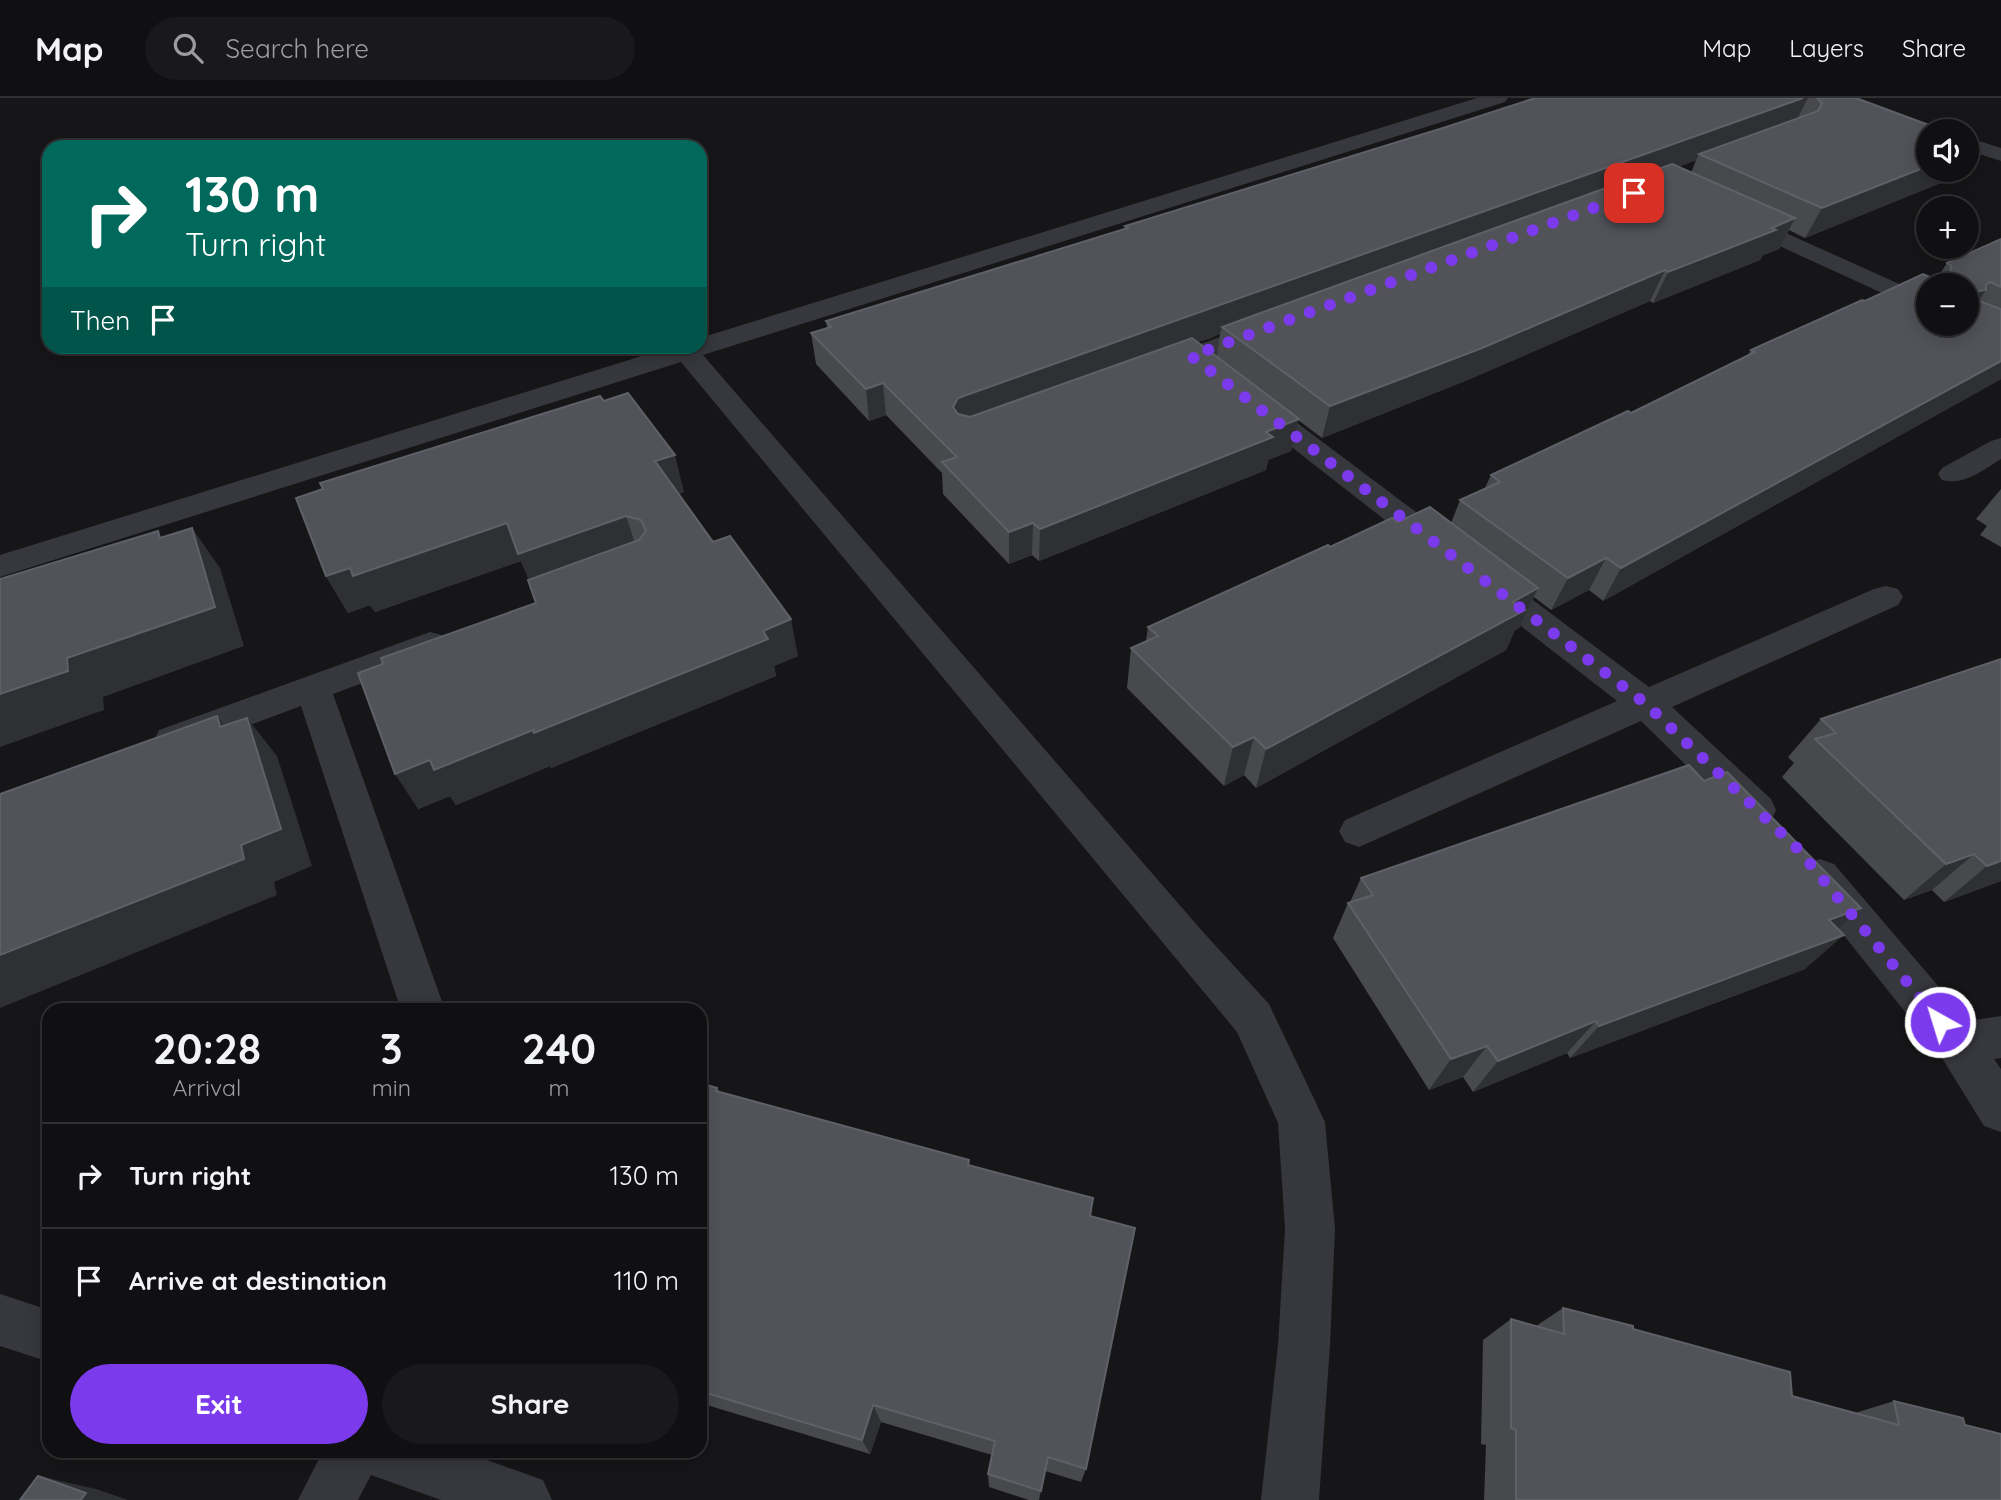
<!DOCTYPE html>
<meta charset="utf-8">
<style>
body{margin:0;font-family:Quicksand,sans-serif;background:#19191b;color:#f1f3f6;height:100vh;display:flex;flex-direction:column;font-size:26px;white-space:nowrap}
*{box-sizing:border-box;margin:0}
p{font-size:23px;color:#9c9d9f}
.icon{flex:none;width:38px;height:38px;fill:none;stroke:currentColor;stroke-width:2;stroke-linecap:round;stroke-linejoin:round}
.map{position:relative;flex:1;overflow:hidden}
.sheet{position:absolute;left:42px;top:905px;width:665px;height:455px;display:flex;flex-direction:column;background:#101012;border-radius:21px;box-shadow:0 4px 18px #0003,0 0 0 2px #303032}
.sheet>*{flex:none}
.top-card{position:absolute;left:42px;top:42px;width:665px;height:214px;border-radius:21px;box-shadow:0 4px 18px #0003,0 0 0 2px #303032;background:#00695c;color:#fff;overflow:hidden}
.tools{position:absolute;left:1916px;top:21px;display:grid;gap:14px}
.tools a{display:grid;place-items:center;width:63px;height:63px;border-radius:50%;background:#101012;box-shadow:0 4px 18px #0003,0 0 0 2px #303032;font-size:35px}
.pin{position:absolute;display:grid;place-items:center;width:60px;height:60px;color:#fff;margin:-30px;border-radius:14px;box-shadow:0 4px 10px #0006}
.me{position:absolute;width:77px;margin:-38px;rotate:321deg;stroke-linejoin:round;filter:drop-shadow(0 0 5px #0008)}
.turn{display:flex;align-items:center;gap:24px;height:147px;padding:0 28px;font-size:32px}
.turn .icon{width:91px;height:91px;stroke-width:2.5}
.turn b{display:block;font-size:49px;line-height:60px}
.then{display:flex;align-items:center;height:66px;padding:0 28px;background:#0003;gap:14px;font-size:26px}
.eta{display:flex;justify-content:space-evenly;align-items:center;height:119px;text-align:center}
.eta b{font-size:42px;font-weight:800;line-height:49px}
.button{display:flex;gap:14px;margin-top:auto;padding:14px 28px}
.button a{flex:1;height:80px;border-radius:42px;background:#7c3aed;color:#fff;font-size:28px;font-weight:800;line-height:80px;text-align:center}
.button a+a{background:#19191b;color:#f1f3f6}
ul{padding:0;list-style:none}
li{display:flex;align-items:center;gap:21px;height:105px;padding:0 28px;border-top:2px solid #303032}
li div{flex:1}
li b{display:block;font-size:26px}
li em{font-style:normal}
header{display:flex;align-items:center;gap:42px;box-sizing:border-box;height:98px;padding:0 35px;background:#101012;border-bottom:2px solid #303032}
header strong{font-size:33px}
nav{display:flex;gap:38px;margin-inline-start:auto;font-size:24px}
.search{width:490px;height:63px;background:#19191b;display:flex;align-items:center;gap:18px;box-sizing:border-box;padding:0 24px;border-radius:38px;color:#9c9d9f;font-size:26px}
.map>svg:first-child{display:block}
.lines{fill:none;stroke-linecap:round;stroke-linejoin:round}
.minor{fill:#37383d;fill-rule:evenodd}
.wall{fill:#47494d;fill-rule:evenodd}
.shaded-wall{fill:#2f3033}
.building{fill:#525359;stroke:#5f6168;stroke-width:2}
.route{stroke:#7c3aed;stroke-width:12;stroke-dasharray:0 21.6}
</style>
<header>
<strong>Map</strong>
<div class="search"><svg class="icon" aria-label="search" viewBox="0 0 24 24"><circle cx="10" cy="10" r="6"/><path d="M15 15l6 6"/></svg>Search here</div>
<nav><a>Map</a><a>Layers</a><a>Share</a></nav>
</header>
<div class="map">
<svg width="2001" height="1402" viewBox="0 0 2001 1402">
<rect width="100%" height="100%" fill="#161618"/>
<g class="lines">
<g class="minor">
<path d="M1477,0H1508L1505,4L703,257L1203,834L1269,906L1325,1024L1335,1131L1330,1247L1319,1402H1261L1278,1247L1285,1131L1278,1025L1237,934L681,264L0,479V457L674,248H700V240Z"/>
<path d="M1967,39L2001,50V63L1967,52Z"/>
<path d="M1735,112L1928,199V216L1727,124L1723,119L1727,114Z"/>
<path d="M1268,222L1277,224L1281,230L1277,236L1170,276L1160,278L1150,276L1146,270L1150,264Z"/>
<path d="M1254,298L1264,300L1649,589L1874,491L1886,488L1898,491L1903,499L1898,507L1672,609L1771,701L1776,712L1771,723L1757,727L1743,723L1641,623L1359,749L1345,744L1339,733L1345,722L1617,603L1244,312L1240,306L1244,300Z"/>
<path d="M2001,340V361C1983,372 1964,388 1942,382L1938,376L1942,370L1991,343Z"/>
<path d="M430,534L442,537L447,546L442,555L333,596L445,912H401L301,608L172,656L159,652L154,642L159,632Z"/>
<path d="M1820,761L1834,766L1968,923L2001,918V960L1994,961L2001,971V1034L1984,1028L1942,960L1806,790L1800,778L1806,766Z"/>
<path d="M0,1196L49,1212V1264L0,1248Z"/>
<path d="M323,1353H462L543,1382L552,1402H441L371,1377L358,1402H298Z"/>
</g>
</g>
<g class="wall">
<path d="M1808,0H1856L1928,72H1958L1953,80L1805,140L1789,132L1779,151L1763,157L1760,162L1653,205L1650,203L1470,281L1322,340L1298,322L1291,353L1268,362L1266,372L1039,463L1032,457L1009,466L943,396L942,375L886,317L869,323L816,266L811,235L827,230L826,223L1124,131L1125,128ZM1696,62L1691,75L1678,69ZM1220,236L1217,259L1197,244L1208,241Z"/>
<path d="M2001,141V281L1603,503L1589,492L1551,512L1534,499L1519,530L1515,532L1506,552L1256,690L1244,677L1224,688L1127,590L1131,550L1146,543L1148,529L1330,449L1398,424L1451,425L1460,402L1485,390L1491,377L1631,315L1747,258L1751,252L1865,203L1936,182L1947,165Z"/>
<path d="M2001,391V449L1980,437L1987,428L1976,421Z"/>
<path d="M684,394L679,396L798,558L774,568L776,578L551,670L550,668L456,707L450,698L418,711L383,566L536,505L529,482L521,463L375,514L370,507L348,515L326,478Z"/>
<path d="M2001,561V783L1944,804L1932,792L1904,802L1784,681L1782,679L1794,665L1788,659L1821,621Z"/>
<path d="M1704,683L1861,810L1838,831L1805,871L1570,960L1567,955L1473,994L1463,979L1429,992L1333,840L1348,805L1350,804L1361,780Z"/>
<path d="M700,985L717,990L720,994L969,1062V1067L1090,1118L1086,1371L1081,1384L1045,1373L1039,1402H1029L989,1389L988,1376L992,1357L881,1324L870,1356L700,1305Z"/>
<path d="M1563,1210L1633,1231L1792,1298L1855,1315L1894,1303L1965,1327L2001,1402H1484L1486,1347L1481,1346L1483,1242L1511,1221L1536,1228Z"/>
</g>
<g class="shaded-wall">
<path d="M1803,0H1808L1794,27L1699,56L1696,62L1227,234L1222,229L1220,236L959,332L953,309L958,300Z"/>
<path d="M1928,68V72H1958L1953,80L1805,140L1822,110Z"/>
<path d="M1795,120L1779,151L1763,157L1760,162L1653,205L1668,174Z"/>
<path d="M1665,172L1650,203L1470,281L1322,340L1330,308Z"/>
<path d="M1990,184L1984,193L1986,192L1967,220L1973,194Z"/>
<path d="M2001,263V281L1603,503L1621,470Z"/>
<path d="M883,285L886,317L869,323L866,291Z"/>
<path d="M1299,321L1291,353L1268,362L1266,372L1039,463L1040,431Z"/>
<path d="M675,357L684,394L666,400L655,363Z"/>
<path d="M626,418L638,455L534,493L521,463L375,514L370,507L348,515L326,478L350,470L507,425Z"/>
<path d="M1033,425L1032,457L1009,466V434Z"/>
<path d="M192,430L220,470L244,548L103,599L104,612L0,649V596L67,560Z"/>
<path d="M1606,460L1589,492L1551,512L1568,480Z"/>
<path d="M1538,490L1519,530L1515,532L1506,552L1256,690L1266,651L1513,504Z"/>
<path d="M791,521L798,558L774,568L776,578L551,670L550,668L456,707L450,698L418,711L395,676Z"/>
<path d="M217,618L248,656L220,629Z"/>
<path d="M247,620L277,658L312,768L274,784L277,797L0,910V857L241,747Z"/>
<path d="M1254,639L1244,677L1224,688L1233,649Z"/>
<path d="M1974,756L1932,792L1904,802L1946,766Z"/>
<path d="M2001,763V783L1944,804L1987,768Z"/>
<path d="M1861,810L1824,844L1844,837L1805,871L1570,960L1599,928L1829,822Z"/>
<path d="M1596,923L1567,955L1473,994L1498,963Z"/>
<path d="M1487,948L1463,979L1429,992L1451,961Z"/>
<path d="M873,1307L881,1324L870,1356L862,1342Z"/>
<path d="M38,1378L96,1391L128,1402H81Z"/>
</g>
<g class="building">
<path d="M1535,0H1803L958,300L953,309L958,316L970,319L1192,240L1299,321L1266,334L1273,339L1040,431L1033,425L1009,434L942,364L957,359L883,285L866,291L811,235L831,229L826,223L1128,130L1125,128L1443,30Z"/>
<path d="M1817,0H1856L1945,33H1928V68L1822,110L1699,56L1818,13L1822,5Z"/>
<path d="M1672,66L1795,120L1772,130L1776,132L1668,174L1665,172L1482,250L1330,308L1222,229Z"/>
<path d="M2001,141V189L1990,184L1986,187V192L1973,194L1979,203L2001,211V263L1621,470L1606,460L1568,480L1460,402L1500,384L1491,377L1628,313L1631,315L1755,254L1751,252L1862,202L1865,203L1923,176L1949,187H1928V226H1967V187H1950L1951,168L1947,165Z"/>
<path d="M628,295L675,357L655,363L713,444L730,438L791,521L763,533L768,541L534,635L533,632L434,672L430,662L395,676L358,575L383,566L381,560L536,505L528,482L639,442L646,433L641,422L626,418L518,456L507,425L353,478L350,470L326,478L296,400L323,391L320,385L600,298L604,303Z"/>
<path d="M1430,409L1538,490L1513,504L1525,512L1266,651L1254,639L1233,649L1131,550L1158,538L1148,529L1328,447L1330,449L1392,420L1398,424Z"/>
<path d="M192,430L215,509L67,560L68,573L0,596V481L158,433L160,440Z"/>
<path d="M2001,561V763L1987,768L1974,756L1946,766L1815,641L1836,635L1821,621Z"/>
<path d="M217,618L220,629L247,620L281,731L241,747L244,761L0,857V696Z"/>
<path d="M1689,667L1704,683L1727,674L1861,810L1829,822L1844,837L1599,928L1596,923L1498,963L1487,948L1451,961L1348,805L1373,797L1361,780Z"/>
<path d="M700,985L717,990L716,993L969,1062L968,1067L1093,1100L1090,1118L1135,1130L1086,1371L1048,1359L1041,1393L988,1376L995,1343L873,1307L862,1342L700,1293Z"/>
<path d="M1563,1210L1633,1228V1231L1790,1274L1792,1298L1899,1327L1894,1303L1963,1320L1965,1327L2001,1336V1402H1516V1332L1511,1330V1221L1564,1236Z"/>
<path d="M38,1378L86,1395L81,1402H20Z"/>
</g>
<g class="lines">
<path class="route" d="M1634,95L1191,258L1646,606L1798,751L1940,924"/>
</g>
</svg>
<div class="tools">
<a><svg class="icon" aria-label="sound" viewBox="0 0 24 24"><path d="M4 9h4l5-4v14l-5-4H4zM17 9q2 3 0 6"/></svg></a>
<a>+</a>
<a>−</a>
</div>
<div class="pin" style="left:1634px;top:95px;background:#d93025"><svg class="icon" aria-label="arrive" viewBox="0 0 24 24"><path d="M6 21V4h12l-3 4 3 4H6"/></svg></div>
<svg class="me" style="left:1940px;top:924px" viewBox="-20 -20 40 40"><circle r="17" fill="#7c3aed" stroke="#fff" stroke-width="3"/><path d="M0-11L8 9 0 5-8 9z" fill="#fff"/></svg>
<div class="top-card">
<div class="turn"><svg class="icon" aria-label="right" viewBox="0 0 24 24"><path d="M7 20v-9h11M14 6l5 5-5 5"/></svg><div><b>130 m</b>Turn right</div></div>
<div class="then">Then<svg class="icon" aria-label="arrive" viewBox="0 0 24 24"><path d="M6 21V4h12l-3 4 3 4H6"/></svg></div>
</div>
<section class="sheet">
<div class="eta">
<div><b>20:28</b><p>Arrival</p></div>
<div><b>3</b><p>min</p></div>
<div><b>240</b><p>m</p></div>
</div>
<ul>
<li><svg class="icon" aria-label="right" viewBox="0 0 24 24"><path d="M7 20v-9h11M14 6l5 5-5 5"/></svg><div><b>Turn right</b></div><em>130 m</em></li>
<li><svg class="icon" aria-label="arrive" viewBox="0 0 24 24"><path d="M6 21V4h12l-3 4 3 4H6"/></svg><div><b>Arrive at destination</b></div><em>110 m</em></li>
</ul>
<div class="button"><a>Exit</a><a>Share</a></div>
</section>
</div>
